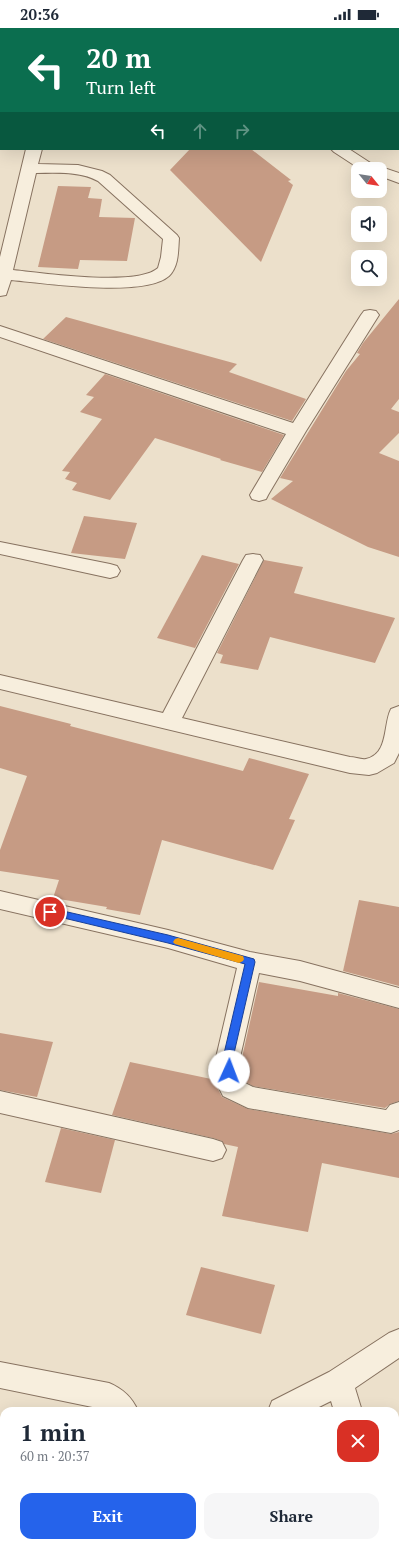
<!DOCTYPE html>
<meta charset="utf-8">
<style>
body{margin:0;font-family:"PT Serif",serif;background:#f6f6f7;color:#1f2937;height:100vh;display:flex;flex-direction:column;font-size:15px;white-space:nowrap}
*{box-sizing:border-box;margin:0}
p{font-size:13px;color:#747a83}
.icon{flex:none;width:22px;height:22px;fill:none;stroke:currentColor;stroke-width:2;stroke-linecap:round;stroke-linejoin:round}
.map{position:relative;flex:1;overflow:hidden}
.panel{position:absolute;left:0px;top:1379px;width:399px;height:140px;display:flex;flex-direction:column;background:#fff;border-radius:12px 12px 0 0;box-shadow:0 4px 16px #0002}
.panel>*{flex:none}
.hud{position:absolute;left:0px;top:0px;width:399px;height:122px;box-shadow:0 4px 16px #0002;background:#0b6e4f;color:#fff;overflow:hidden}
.needle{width:26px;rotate:120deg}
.tools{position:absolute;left:351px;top:134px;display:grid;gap:8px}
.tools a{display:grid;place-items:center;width:36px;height:36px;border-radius:8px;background:#fff;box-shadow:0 4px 16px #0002;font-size:20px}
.pin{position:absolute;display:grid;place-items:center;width:34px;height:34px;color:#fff;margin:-17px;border:2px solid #fff;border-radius:50%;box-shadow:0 1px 4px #0007}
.me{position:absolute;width:44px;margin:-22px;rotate:2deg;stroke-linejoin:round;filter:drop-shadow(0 0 3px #0008)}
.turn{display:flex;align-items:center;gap:14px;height:84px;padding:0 20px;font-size:18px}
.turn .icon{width:52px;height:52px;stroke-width:2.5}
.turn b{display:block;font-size:28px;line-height:34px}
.lanes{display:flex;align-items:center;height:38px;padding:0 20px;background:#0003;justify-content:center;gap:20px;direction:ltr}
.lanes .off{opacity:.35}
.round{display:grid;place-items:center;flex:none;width:42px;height:42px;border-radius:12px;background:#f6f6f7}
.head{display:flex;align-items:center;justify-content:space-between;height:68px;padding:0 20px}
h1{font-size:24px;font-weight:600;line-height:30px}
.button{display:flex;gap:8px;margin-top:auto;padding:8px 20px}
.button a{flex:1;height:46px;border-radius:12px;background:#2563eb;color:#fff;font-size:16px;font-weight:600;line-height:46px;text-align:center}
.button a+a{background:#f6f6f7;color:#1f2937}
.status{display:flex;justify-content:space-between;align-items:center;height:28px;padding:0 20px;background:#fff;direction:ltr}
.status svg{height:11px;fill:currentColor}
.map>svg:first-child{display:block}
.building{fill:#c69b84}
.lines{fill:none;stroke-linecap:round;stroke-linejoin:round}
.service-casing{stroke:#877260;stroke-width:2}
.minor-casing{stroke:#877260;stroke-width:2}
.service{fill:#f7eedd;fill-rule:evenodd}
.minor{fill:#f7eedd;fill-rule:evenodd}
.route{fill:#2563eb;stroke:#184099}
.slow{fill:#f59e0b}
</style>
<div class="status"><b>20:36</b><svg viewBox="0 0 49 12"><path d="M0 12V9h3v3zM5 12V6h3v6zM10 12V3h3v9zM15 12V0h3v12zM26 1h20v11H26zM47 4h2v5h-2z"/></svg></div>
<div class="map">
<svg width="399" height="1519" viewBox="0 0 399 1519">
<rect width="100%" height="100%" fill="#ece0cb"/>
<g class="building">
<path d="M190,121H251L291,152L288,153L293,157L261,234L170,142Z"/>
<path d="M58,158L91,159L88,170L102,171L99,189L135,190L127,233L80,232L78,241L38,239Z"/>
<path d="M399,271V371L391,381L399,384V405L379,425L399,433V529L368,519L271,471L293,453L280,450L346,343L360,326L357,325L363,315Z"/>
<path d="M66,289L237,336L229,344L306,371L292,393L43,311Z"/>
<path d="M105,346L284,407L262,444L220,432L221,431L155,410L110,472L72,462L77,455L65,451L70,444L62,443L102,391L80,384L94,369L86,367Z"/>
<path d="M84,488L137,495L125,531L71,525Z"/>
<path d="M202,527L239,536L195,620L157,610Z"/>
<path d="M264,532L303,539L294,565L395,590L375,635L270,609L258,642L220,635L223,627L217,625Z"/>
<path d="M0,678L71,696L70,698L243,743L249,730L309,746L289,791L295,792L273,842L162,812L140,887L106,881L107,879L53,870L59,852L0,843V822L27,748L0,740Z"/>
<path d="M359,872L399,879V958L343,943Z"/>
<path d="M259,954L338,968V965L399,981V1073L390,1076L385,1080L253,1058L244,1053L241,1034Z"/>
<path d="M0,1005L53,1014L37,1069L0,1062Z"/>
<path d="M130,1034L216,1052L218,1061L222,1069L248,1081L391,1106L399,1104V1150L322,1135L308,1204L222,1188L238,1119L224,1116L222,1113L213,1110L112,1087Z"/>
<path d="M61,1100L115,1112L101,1165L45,1154Z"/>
<path d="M201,1239L275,1257L261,1306L186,1287Z"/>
</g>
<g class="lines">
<defs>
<g id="service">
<rect x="398" y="18" width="1" height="6"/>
<rect x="398" y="81" width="1" height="6"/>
</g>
<g id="minor">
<path d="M77,0H92L93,1H78Z"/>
<path d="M124,0H139L140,1H125Z"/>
<path d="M26,121H42L38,136L78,137L102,143L110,147L177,207L179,210C178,223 179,238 169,248C144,270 44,255 11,252L6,267L0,268V229ZM36,145C58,145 79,143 98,153L163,211L161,229L158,240C137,259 42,245 13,242Z"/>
<path d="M331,121H349L372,136L399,145V155L380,148V141H360L334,124Z"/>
<path d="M370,282L376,283L379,287L306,403L268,467L266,471L259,473L252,471L250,467L286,406L0,309V298L293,395L361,287L364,283Z"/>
<path d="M0,514L110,536L117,538L120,543L117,548L110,550L0,526Z"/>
<path d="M253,526L260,527L263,532L182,690L350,729C355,729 361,732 366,731C389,726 383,696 391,681L399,678V725L394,735L377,745L369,747L350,745L0,661V647L163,685L243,532L246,527Z"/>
<path d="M0,863L168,902L250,924L300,933L399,960V980L300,953L259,945L239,1034L243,1054L253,1059L386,1082L390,1077L399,1074V1102L391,1105L248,1080L223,1068L219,1060L215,1034L237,940L168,920L0,881Z"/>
<path d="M0,1063L213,1111L222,1114L226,1122L222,1130L213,1133L0,1085Z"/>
<path d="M399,1301V1330L355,1360L362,1383H334L331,1373L311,1383H268L272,1373L329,1344L389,1305Z"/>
<path d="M0,1334L109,1355C123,1361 132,1369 138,1383H104L102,1381L0,1360Z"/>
<path d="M395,1505L399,1519H370L369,1515H395Z"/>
<rect x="159" y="1515" width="30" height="4"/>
</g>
</defs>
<use href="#service" class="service-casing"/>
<use href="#minor" class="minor-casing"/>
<use href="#service" class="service"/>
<use href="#minor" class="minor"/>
</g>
<path class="route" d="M50,880L168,907L254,931L255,934L232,1034L234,1043L232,1046L229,1048L225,1046L222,1034L245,936L168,915L47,886L46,884L47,881Z"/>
<path class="slow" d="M178,910L239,927L243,928L244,931L243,933L239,935L175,916L173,914L175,911Z"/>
</svg>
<div class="tools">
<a><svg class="needle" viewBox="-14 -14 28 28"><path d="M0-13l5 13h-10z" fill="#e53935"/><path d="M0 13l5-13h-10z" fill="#747a83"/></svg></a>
<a><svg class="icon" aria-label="sound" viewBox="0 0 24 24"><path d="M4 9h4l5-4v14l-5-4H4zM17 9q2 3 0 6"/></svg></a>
<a><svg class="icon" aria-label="search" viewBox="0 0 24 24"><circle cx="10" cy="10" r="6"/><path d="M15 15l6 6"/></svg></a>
</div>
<div class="pin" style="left:50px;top:884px;background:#d93025"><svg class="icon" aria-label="arrive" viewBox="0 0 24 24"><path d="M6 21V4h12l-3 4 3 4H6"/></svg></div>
<svg class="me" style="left:229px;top:1043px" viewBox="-20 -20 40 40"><circle r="19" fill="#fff"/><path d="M0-13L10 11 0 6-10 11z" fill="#2563eb"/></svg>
<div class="hud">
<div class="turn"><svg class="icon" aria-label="left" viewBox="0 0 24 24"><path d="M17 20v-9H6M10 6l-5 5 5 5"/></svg><div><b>20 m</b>Turn left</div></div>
<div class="lanes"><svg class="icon" aria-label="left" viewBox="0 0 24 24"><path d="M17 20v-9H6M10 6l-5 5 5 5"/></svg><svg class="icon off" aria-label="ahead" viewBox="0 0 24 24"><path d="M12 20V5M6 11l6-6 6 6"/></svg><svg class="icon off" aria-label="right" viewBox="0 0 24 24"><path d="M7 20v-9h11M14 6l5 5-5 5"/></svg></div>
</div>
<section class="panel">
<div class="head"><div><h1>1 min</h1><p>60 m · 20:37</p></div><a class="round" style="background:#d93025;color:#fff"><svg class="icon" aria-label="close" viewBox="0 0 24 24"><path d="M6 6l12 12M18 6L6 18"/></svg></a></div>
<div class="button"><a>Exit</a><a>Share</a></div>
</section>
</div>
